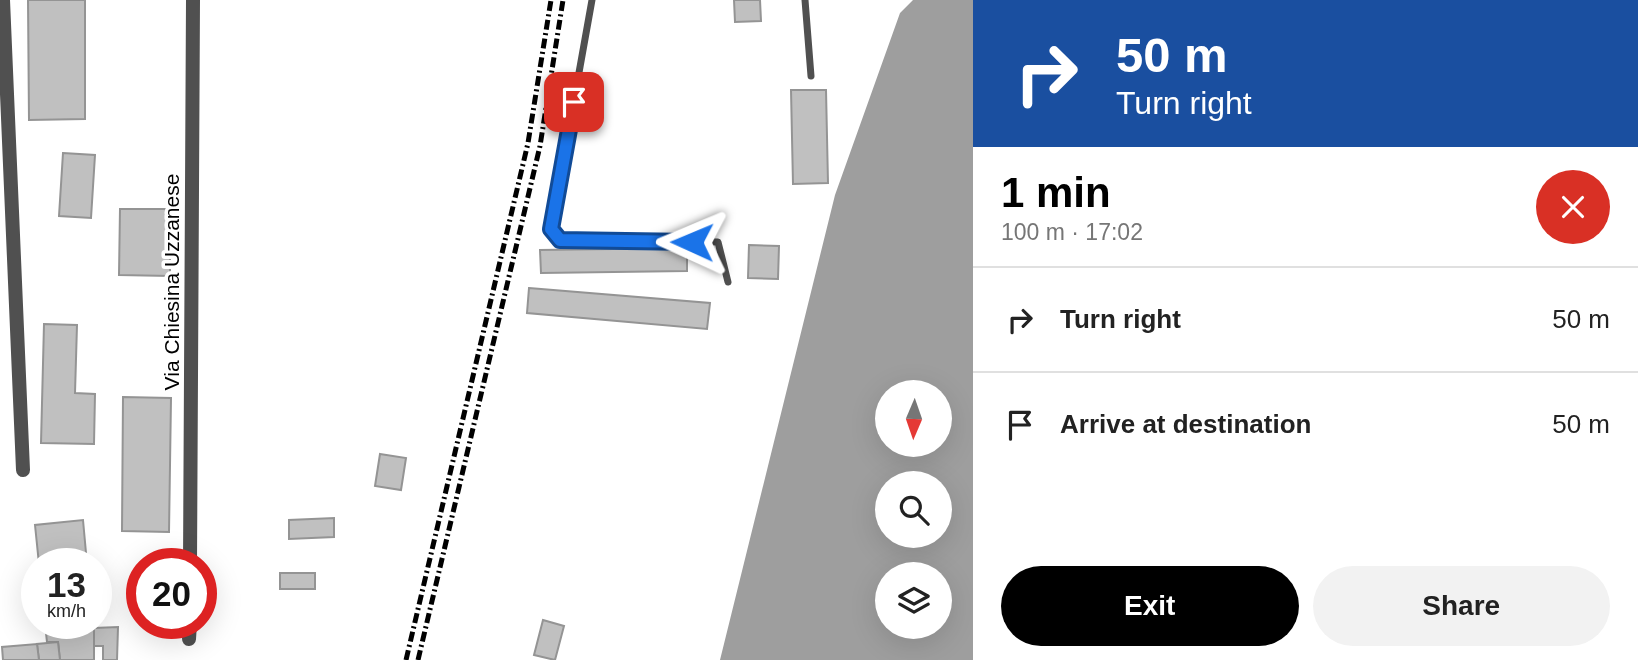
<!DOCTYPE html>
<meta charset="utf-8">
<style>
body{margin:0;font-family:Arial,sans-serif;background:#f2f2f2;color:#222;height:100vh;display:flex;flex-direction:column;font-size:26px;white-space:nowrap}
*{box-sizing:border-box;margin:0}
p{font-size:23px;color:#767676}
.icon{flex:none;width:38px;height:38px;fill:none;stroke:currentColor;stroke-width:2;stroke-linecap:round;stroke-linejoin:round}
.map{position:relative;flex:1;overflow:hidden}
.sheet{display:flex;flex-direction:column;background:#fff;width:665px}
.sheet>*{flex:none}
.banner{background:#1a4fa0;color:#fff;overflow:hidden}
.needle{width:46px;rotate:182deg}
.buttons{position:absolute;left:875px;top:380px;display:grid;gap:14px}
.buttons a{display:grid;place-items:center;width:77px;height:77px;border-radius:50%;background:#fff;box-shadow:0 7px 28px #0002;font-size:35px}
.speed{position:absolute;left:21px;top:548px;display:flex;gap:14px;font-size:35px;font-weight:700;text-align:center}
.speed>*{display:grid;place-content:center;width:91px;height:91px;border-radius:50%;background:#fff;box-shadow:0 7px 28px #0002;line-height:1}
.speed small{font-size:18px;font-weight:400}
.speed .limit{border:10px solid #d22;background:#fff;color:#111}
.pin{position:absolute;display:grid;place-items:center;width:60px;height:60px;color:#fff;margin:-30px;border-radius:14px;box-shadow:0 4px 10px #0006}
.me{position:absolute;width:77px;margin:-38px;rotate:271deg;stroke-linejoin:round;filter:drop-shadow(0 0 5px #0008)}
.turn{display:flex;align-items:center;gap:24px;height:147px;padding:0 28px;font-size:32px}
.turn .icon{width:91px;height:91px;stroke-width:2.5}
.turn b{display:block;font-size:49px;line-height:60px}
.round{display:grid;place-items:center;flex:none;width:74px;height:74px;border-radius:37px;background:#f2f2f2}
.head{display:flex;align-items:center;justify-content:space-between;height:119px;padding:0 28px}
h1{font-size:42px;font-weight:600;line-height:52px;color:#000}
.action{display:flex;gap:14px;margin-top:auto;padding:14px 28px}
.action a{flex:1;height:80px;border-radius:42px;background:#000;color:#fff;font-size:28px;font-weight:600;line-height:80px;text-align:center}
.action a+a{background:#f2f2f2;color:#222}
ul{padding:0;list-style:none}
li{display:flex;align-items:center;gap:21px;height:105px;padding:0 28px;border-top:2px solid #e0e0e0}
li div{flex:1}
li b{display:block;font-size:26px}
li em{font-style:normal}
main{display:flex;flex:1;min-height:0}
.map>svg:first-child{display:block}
.water{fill:#9e9e9e;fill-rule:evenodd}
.building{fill:#c0c0c0;stroke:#949494;stroke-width:2}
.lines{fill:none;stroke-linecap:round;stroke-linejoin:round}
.service{stroke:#505050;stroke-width:7}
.minor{stroke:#505050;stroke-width:14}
.rail{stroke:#000;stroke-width:5;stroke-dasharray:10 3.5 2 3.5;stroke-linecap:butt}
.route-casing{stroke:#114b97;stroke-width:18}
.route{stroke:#1a73e8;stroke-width:12}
.labels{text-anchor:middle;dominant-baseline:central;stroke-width:7;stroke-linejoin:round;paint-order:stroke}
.street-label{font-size:21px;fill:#000;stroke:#fff}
</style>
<main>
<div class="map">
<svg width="973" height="660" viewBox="0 0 973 660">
<rect width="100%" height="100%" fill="#fff"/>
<path class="water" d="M913,0H973V660H720L835,195L900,13ZM887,392H940V444H887ZM887,483H940V536H887ZM887,574H940V626H887Z"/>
<g class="building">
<path d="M28,0H85V119L29,120Z"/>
<path d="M734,0H760L761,21L735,22Z"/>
<path d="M791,90H826L828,183L793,184Z"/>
<path d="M63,153L95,155L91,218L59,216Z"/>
<path d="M120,209H170V276L119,275Z"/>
<path d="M749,245L779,246L778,279L748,278Z"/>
<path d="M687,248V271L541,273L540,250Z"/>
<path d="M529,288L710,303L707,329L527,313Z"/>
<path d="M44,324L77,325L75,393L95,394L94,444L41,443Z"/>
<path d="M123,397L171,398L169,532L122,531Z"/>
<path d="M380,454L406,458L401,490L375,486Z"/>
<path d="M334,518V537L289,539V520Z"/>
<path d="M83,520L87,564H39L35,525Z"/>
<rect x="280" y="573" width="35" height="16"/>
<path d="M543,620L564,626L555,660L534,655Z"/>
<path d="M45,623H93L94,628L46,633Z"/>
<path d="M118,627L117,660H103V646H94V628Z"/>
<path d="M94,628V660H60L58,642H47L46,633Z"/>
<path d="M58,642L60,660H39L37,644Z"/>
<path d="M37,644L39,660H3L2,647Z"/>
</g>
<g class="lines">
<g class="service">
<path d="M592,0L551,229L560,240L718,242L728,282"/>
<path d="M805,0L811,76"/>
</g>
<g class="minor">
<path d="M3,0L23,470"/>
<path d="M190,564L193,0"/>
<path d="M189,639L190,623"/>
</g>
<g class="rail">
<path d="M406,660L528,143L551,0"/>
<path d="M418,660L540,146L563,0"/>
</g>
</g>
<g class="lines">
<defs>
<path id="route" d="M574,102L551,229L560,240L692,242"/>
</defs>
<use href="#route" class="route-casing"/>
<use href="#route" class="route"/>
</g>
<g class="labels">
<g class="street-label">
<text transform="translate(171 282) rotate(-90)">Via Chiesina Uzzanese</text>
</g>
</g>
</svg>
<div class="buttons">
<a><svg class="needle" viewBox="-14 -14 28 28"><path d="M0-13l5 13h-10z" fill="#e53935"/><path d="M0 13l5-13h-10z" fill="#767676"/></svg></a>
<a><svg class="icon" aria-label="search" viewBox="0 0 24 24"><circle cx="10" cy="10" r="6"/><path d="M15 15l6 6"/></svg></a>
<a><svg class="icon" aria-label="layers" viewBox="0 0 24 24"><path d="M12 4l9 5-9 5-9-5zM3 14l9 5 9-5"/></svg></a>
</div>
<div class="speed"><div>13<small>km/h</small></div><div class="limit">20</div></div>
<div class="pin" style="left:574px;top:102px;background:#d93025"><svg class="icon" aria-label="arrive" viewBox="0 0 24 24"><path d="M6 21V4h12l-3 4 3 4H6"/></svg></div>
<svg class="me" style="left:692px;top:242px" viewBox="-20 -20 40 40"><path d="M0-17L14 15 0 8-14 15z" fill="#1a73e8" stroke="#fff" stroke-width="4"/></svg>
</div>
<section class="sheet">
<div class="banner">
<div class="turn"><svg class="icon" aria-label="right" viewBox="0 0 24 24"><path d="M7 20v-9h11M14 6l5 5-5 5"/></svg><div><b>50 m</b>Turn right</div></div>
</div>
<div class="head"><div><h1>1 min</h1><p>100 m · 17:02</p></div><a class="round" style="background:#d93025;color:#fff"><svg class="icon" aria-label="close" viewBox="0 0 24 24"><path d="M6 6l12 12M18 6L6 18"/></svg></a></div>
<ul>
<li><svg class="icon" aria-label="right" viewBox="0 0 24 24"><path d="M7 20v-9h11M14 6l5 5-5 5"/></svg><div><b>Turn right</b></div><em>50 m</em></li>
<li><svg class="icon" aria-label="arrive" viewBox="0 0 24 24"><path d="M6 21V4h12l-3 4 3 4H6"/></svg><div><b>Arrive at destination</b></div><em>50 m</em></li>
</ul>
<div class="action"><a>Exit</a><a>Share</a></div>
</section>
</main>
